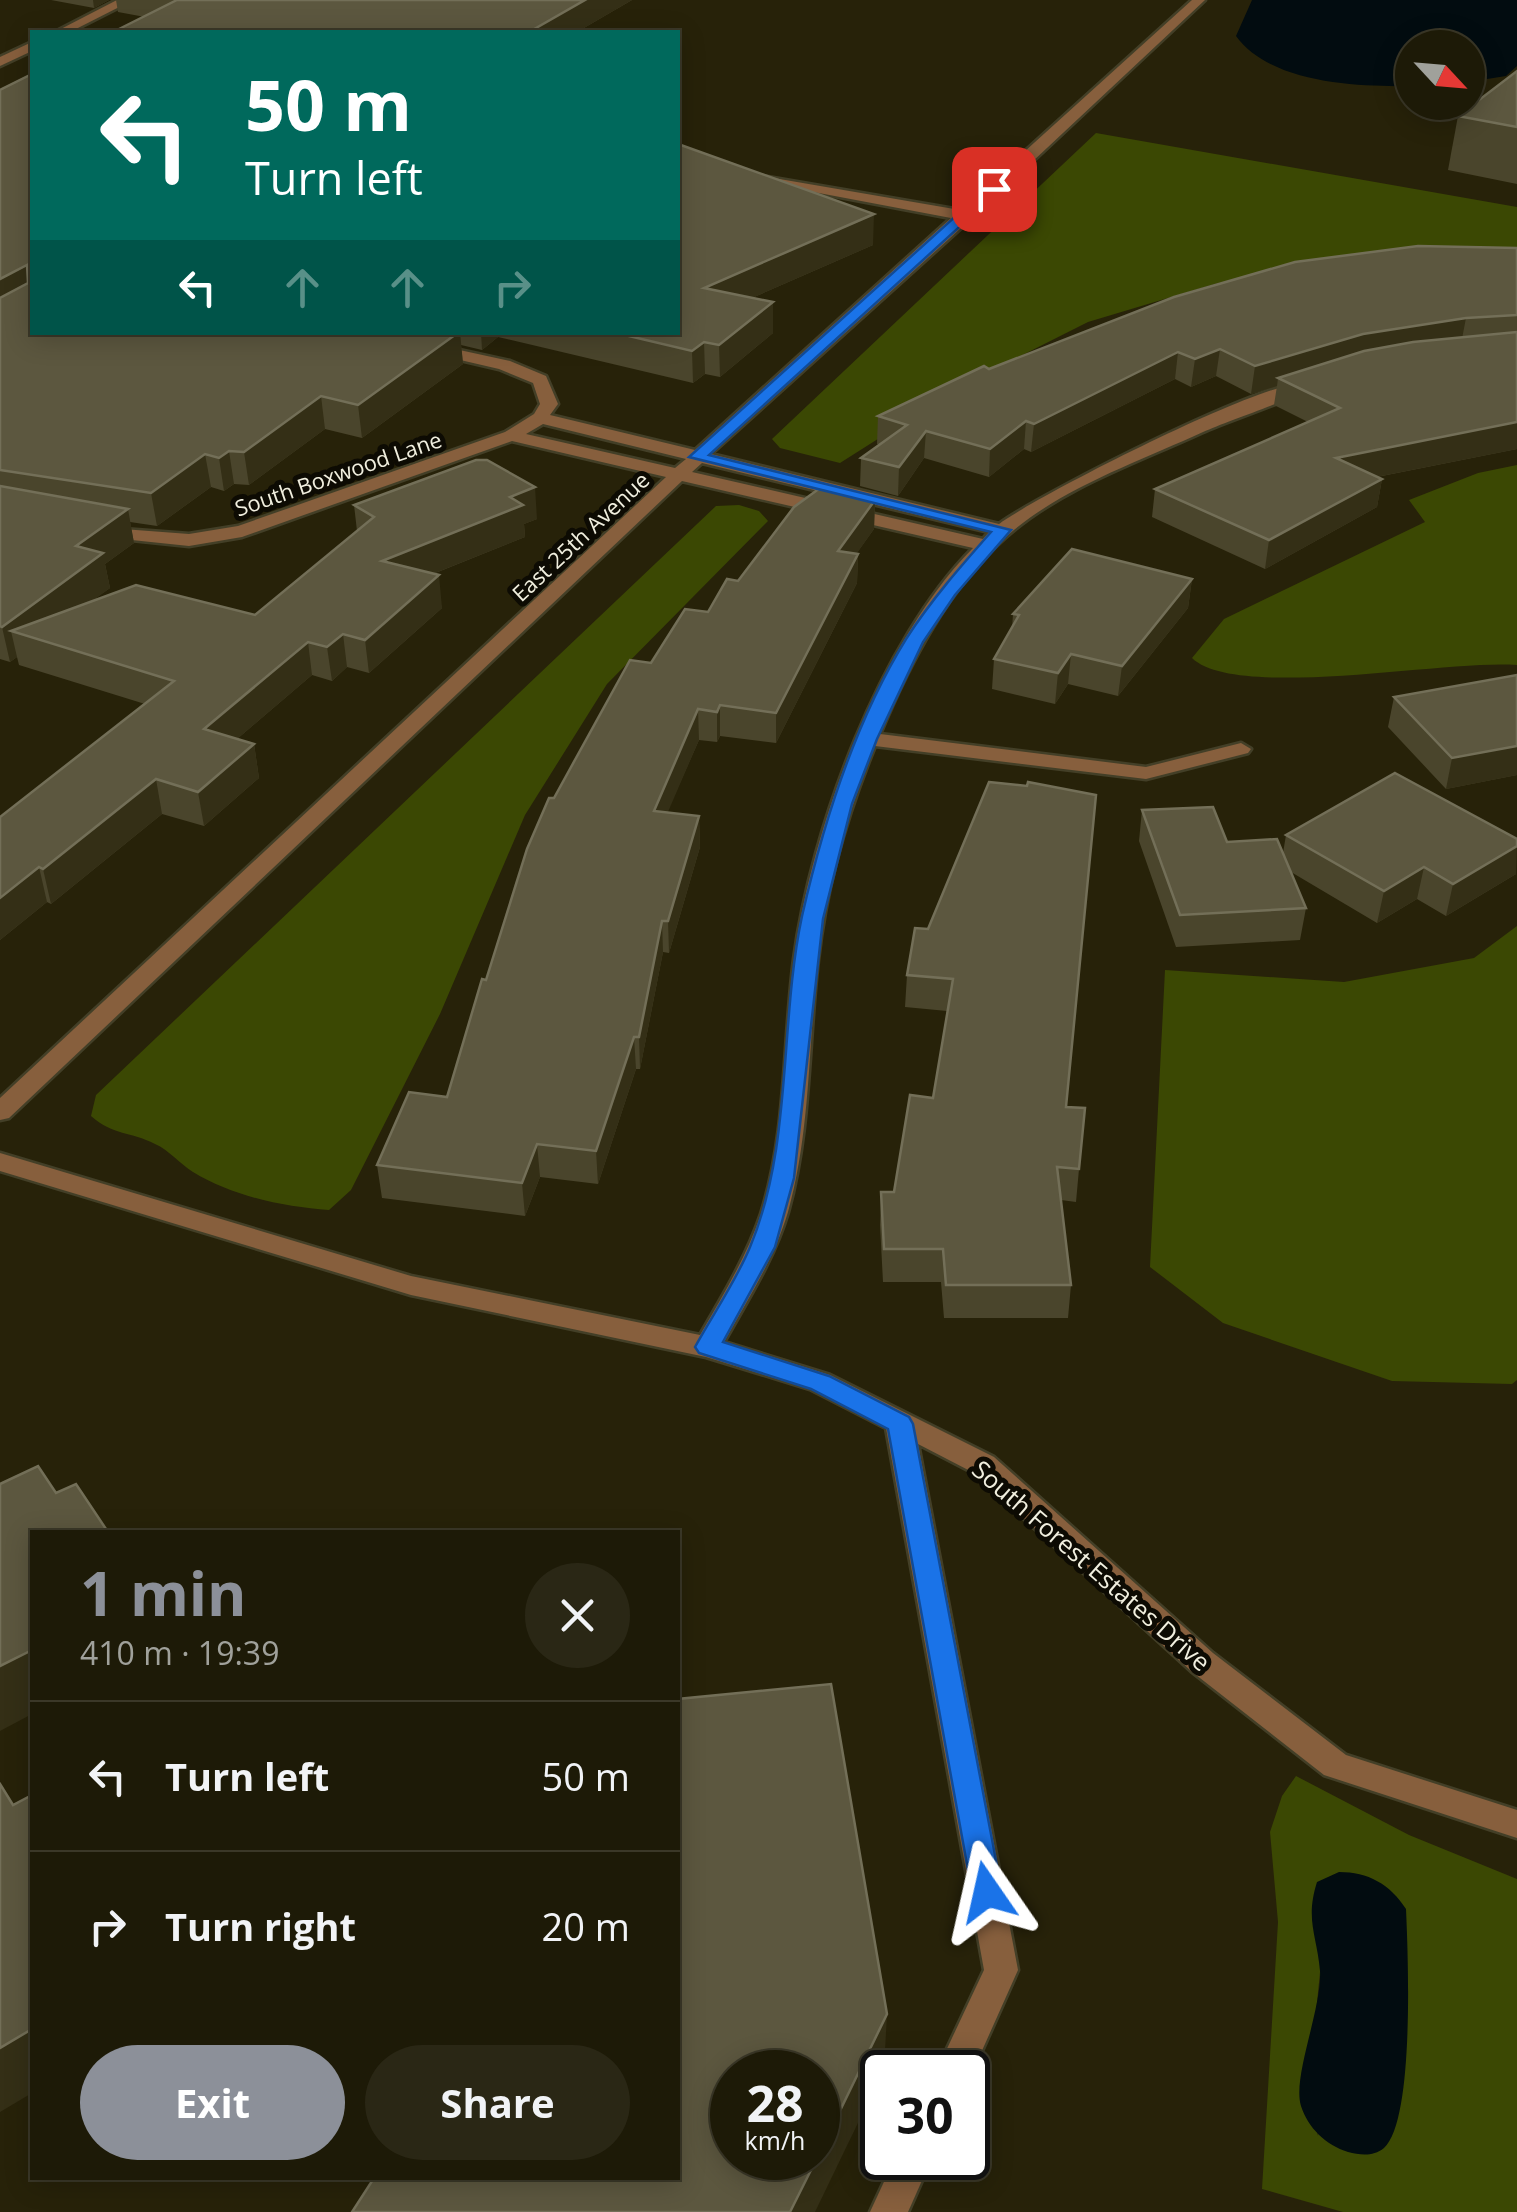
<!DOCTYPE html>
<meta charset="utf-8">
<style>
body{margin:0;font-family:"Open Sans",sans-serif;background:#2a2715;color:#f1f3f6;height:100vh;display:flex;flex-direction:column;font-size:38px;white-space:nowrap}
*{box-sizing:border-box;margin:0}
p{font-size:32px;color:#a0a19b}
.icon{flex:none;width:55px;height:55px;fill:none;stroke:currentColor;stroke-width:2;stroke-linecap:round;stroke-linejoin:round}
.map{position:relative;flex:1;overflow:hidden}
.drawer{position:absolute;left:30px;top:1530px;width:650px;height:650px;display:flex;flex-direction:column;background:#1d1a07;border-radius:0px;box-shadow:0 5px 25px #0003,0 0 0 2px #3b3828}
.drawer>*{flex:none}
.top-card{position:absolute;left:30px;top:30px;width:650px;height:305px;border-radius:0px;box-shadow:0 5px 25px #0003,0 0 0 2px #3b3828;background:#00695c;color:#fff;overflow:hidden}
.needle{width:65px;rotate:116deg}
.tools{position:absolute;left:1395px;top:30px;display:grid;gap:20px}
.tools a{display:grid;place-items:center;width:90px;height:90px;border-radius:50%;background:#1d1a07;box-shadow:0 5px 25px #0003,0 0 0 2px #3b3828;font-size:50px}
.speed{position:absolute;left:710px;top:2050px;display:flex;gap:20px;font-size:50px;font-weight:700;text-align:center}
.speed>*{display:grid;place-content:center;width:130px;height:130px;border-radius:50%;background:#1d1a07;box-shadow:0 5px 25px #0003,0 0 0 2px #3b3828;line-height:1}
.speed small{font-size:25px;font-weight:400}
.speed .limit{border:5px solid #111;border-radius:15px;background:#fff;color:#111}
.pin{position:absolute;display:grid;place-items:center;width:85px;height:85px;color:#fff;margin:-42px;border-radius:20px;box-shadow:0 5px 15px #0006}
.me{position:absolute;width:110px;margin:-55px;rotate:349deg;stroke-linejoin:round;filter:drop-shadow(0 0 8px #0008)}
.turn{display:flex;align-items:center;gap:35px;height:210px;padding:0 50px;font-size:45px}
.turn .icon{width:130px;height:130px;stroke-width:2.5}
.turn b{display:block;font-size:70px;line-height:85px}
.lanes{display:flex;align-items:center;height:95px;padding:0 50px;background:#0003;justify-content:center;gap:50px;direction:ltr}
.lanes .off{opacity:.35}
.round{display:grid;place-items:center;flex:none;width:105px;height:105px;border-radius:52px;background:#2a2715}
.overview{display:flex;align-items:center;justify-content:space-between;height:170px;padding:0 50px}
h1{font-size:60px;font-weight:700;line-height:75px;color:#8c9099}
.primary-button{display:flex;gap:20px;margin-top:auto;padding:20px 50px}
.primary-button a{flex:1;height:115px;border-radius:60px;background:#8c9099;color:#fff;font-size:40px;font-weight:700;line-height:115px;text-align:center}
.primary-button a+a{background:#2a2715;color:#f1f3f6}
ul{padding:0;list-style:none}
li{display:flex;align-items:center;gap:30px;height:150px;padding:0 50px;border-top:2px solid #3b3828}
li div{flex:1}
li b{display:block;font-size:38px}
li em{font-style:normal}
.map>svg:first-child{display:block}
.green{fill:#3b4803;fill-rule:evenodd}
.water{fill:#020c10}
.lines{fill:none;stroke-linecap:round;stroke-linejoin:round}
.minor-casing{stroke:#433f27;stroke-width:5}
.minor{fill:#875f3d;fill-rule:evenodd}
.wall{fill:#4a452c}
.shaded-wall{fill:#342f16}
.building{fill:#5c573f;stroke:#736f58;stroke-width:2.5}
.route{fill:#1a73e8;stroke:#114b97;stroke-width:2.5}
.labels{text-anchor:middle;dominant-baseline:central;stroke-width:10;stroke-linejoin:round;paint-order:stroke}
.far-street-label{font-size:22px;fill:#f1efdf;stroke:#0d0b03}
.street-label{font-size:25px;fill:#f1efdf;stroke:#0d0b03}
</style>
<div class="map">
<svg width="1517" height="2212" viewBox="0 0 1517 2212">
<rect width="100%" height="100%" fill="#272209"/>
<g class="green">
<path d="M1096,133L1517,207V253H1391L1218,283L1088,322L963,385L840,463L780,448L772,439Z"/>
<path d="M1517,465V665C1449,659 1236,701 1192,658L1224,619L1425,522L1409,500L1478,473Z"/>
<path d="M739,505L759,511L768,521L607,684L525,815L440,1014L351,1190L329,1210C284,1207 232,1196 193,1172C180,1164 169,1150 155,1144C130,1131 114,1136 91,1116L96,1095L716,506Z"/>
<path d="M1517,926V1380L1512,1384L1392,1381L1223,1323L1150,1267L1165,970L1344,982L1474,958Z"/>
<path d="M1296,1776L1409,1835L1517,1879V2212H1343L1262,2189L1278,1922L1270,1832L1282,1796ZM1320,1972L1318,2136L1303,2072L1315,2023Z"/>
</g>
<g class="water">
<path d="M1252,0H1517V66L1506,76L1468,82V48H1412V86C1358,87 1271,84 1236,36Z"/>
<path d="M1339,1872C1368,1872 1390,1884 1406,1909C1408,1953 1415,2120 1384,2148C1373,2157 1360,2155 1348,2152C1326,2145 1308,2128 1301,2106C1292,2077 1322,2009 1320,1971C1317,1935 1305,1920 1317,1882Z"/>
</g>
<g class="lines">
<defs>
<g id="minor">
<path d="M117,0H133L70,32H55Z"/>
<path d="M1192,0H1205L971,219L711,454L999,524C1033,498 1291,365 1315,384C1299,398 1229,420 1203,432C1138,462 1061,488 1007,536C948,588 910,662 880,734L1146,767L1241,743L1251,749L1248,753L1146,779L875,746C847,814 826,887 818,960C808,1044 811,1130 788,1212C774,1259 748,1299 724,1342L830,1375L994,1457L1213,1653L1346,1755L1517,1810V1838L1324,1775L1191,1671L974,1473L918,1444L1018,1970L968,2082V2072H936L984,1970L886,1428L810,1389L706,1357L411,1295L0,1171V1153L411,1276L700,1335C723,1295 746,1258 761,1214C787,1132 783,1043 794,959C811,830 880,641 973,548L682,481L9,1118L0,1120V1098L666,477L512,441L242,537L189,546L103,537L96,535V527L189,534L238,526L505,432L534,414L540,404L533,383L499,369L426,352L424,349L432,344L510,361L546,376L558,404L550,415L695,450L951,218L750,180L743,176L745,173L960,210ZM543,424L686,459L675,468L526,434ZM702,463L989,532L983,539L692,472Z"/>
<path d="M32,42V51L0,66V57Z"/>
<path d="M895,2158H932L908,2212H870Z"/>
</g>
</defs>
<use href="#minor" class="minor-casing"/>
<use href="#minor" class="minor"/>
</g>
<g class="wall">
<path d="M51,0H109L94,8Z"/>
<path d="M116,0H632L577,32L145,17L118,12Z"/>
<path d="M1517,71V184L1448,170L1458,116Z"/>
<path d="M0,90L32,332H678V144L873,245L752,298L773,302V333L720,377L705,374L693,383L498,337L482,350L461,345L463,364L362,438L325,429L249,485L234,484L224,491L211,487L157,526L130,522L134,543L105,564L110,588L90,602L255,615L357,531L354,505L537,519L524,524L525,537L433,574L442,608L369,673L347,667L332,681L312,675L237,739L254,744L259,778L204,826L162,814L51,904L47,902L0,940V817L145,704L19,665L17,657L10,662L0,659Z"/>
<path d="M1517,248V449L1377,477L1382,479L1377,507L1265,569L1152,517L1155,489L1308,422L1274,405L1277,386L1251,394L1216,376L1191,387L1175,379L1031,452L1024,449L989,477L924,458L898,496L860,486L861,458L880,445L877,444L878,416L989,369Z"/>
<path d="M875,500L874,529L856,554H858L857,583L776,743L720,736L717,742L699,740L667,812L699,816L700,847L669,953L663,952L640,1069H636L598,1184L540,1177L525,1216L382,1198L377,1165L447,1097L486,980L554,798L651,663L708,612L738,581Z"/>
<path d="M1192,579L1188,608L1118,696L1068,684L1055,704L992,689L994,659L1012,629L1013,614Z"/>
<path d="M1517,675V775L1446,789L1388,727L1394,697Z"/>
<path d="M1142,810L1227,842L1283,853L1286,835L1516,874L1446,916L1417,899L1377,923L1291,872L1306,908L1300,940L1176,947L1139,841Z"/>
<path d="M915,928L1066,1107L1079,1169L1076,1202L1061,1200L1071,1285L1068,1318H944L941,1282H883L880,1225L881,1192H894L933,1098L947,1011L905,1007L907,975Z"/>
</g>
<g class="shaded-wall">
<path d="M93,0H109L94,8Z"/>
<path d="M585,0H632L577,32H529Z"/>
<path d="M874,214L873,245L704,319V288Z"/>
<path d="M27,265L32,296L0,313V279Z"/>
<path d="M773,302V333L720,377L719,345Z"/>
<path d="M1466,318L1461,344L1278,378L1277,386L1251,394L1255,366L1363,334Z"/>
<path d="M460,332L463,364L362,438L358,405Z"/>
<path d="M481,332H498V337L482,350Z"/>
<path d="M704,342L705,374L693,383L692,351Z"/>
<path d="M1220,349L1216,376L1191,387L1195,359Z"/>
<path d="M1178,352L1175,379L1031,452L1034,424Z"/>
<path d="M321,396L325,429L249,485L244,452Z"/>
<path d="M1026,421L1024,449L989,477L990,449Z"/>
<path d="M1517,422V449L1331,486L1336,458Z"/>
<path d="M926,431L924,458L898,496L899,467Z"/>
<path d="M229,451L234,484L224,491L219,458Z"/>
<path d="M205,454L211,487L157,526L151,493Z"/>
<path d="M1382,479L1377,507L1265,569L1269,540Z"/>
<path d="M535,487L537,519L524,524L525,537L385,593L382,561L510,497Z"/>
<path d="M875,500L874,529L838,580V551Z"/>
<path d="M128,509L134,543L105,564L110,588L39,640L11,631L17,657L10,662L2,627L76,546Z"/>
<path d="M858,554L857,583L776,743V713Z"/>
<path d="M439,575L442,608L369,673L365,640Z"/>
<path d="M1192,579L1188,608L1118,696L1122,666Z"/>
<path d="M343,634L347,667L332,681L327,647Z"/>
<path d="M308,642L312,675L209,763L204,729Z"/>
<path d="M1071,654L1068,684L1055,704L1058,673Z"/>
<path d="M720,705V736L717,742V712Z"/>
<path d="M698,709L699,740L655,842L654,811Z"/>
<path d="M254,744L259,778L204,826L198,792Z"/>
<path d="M1517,746V775L1446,789L1452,758Z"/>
<path d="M156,779L162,814L51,904L43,869Z"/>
<path d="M699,816L700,847L669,953L668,921Z"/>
<path d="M1517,846L1516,874L1446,916L1453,884Z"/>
<path d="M39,867L47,902L0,940V898Z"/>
<path d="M1424,867L1417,899L1377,923L1384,891Z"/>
<path d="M662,921L663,952L640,1069L639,1037Z"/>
<path d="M634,1037L636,1069L598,1184L596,1151Z"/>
<path d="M537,1144L540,1177L525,1216L522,1183Z"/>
<path d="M32,1650V1714L0,1731V1666Z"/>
<path d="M887,2014L884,2069L815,2212H790Z"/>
<path d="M32,2029V2093L0,2112V2048Z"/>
</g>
<g class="building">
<path d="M177,0H585L529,32H113Z"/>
<path d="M1517,71V127L1458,116Z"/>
<path d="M32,74V332H459L358,405L321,396L244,452L229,451L219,458L205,454L151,493L0,470V298L28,283L27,265L0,279V90Z"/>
<path d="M678,144L874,214L704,288L773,302L719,345L704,342L692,351L612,332H678Z"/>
<path d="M1418,246L1517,248V315L1466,318L1363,334L1255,366L1220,349L1195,359L1178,352L1034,424L1026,421L990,449L926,431L899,467L861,458L907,425L878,416L984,366L989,369L1174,297L1295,262Z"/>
<path d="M1517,332V422L1336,458L1382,479L1269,540L1155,489L1340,408L1278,378L1364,351L1413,342Z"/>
<path d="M476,460H487L535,487L510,497L523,505L382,561L439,575L365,640L343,634L327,647L308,642L204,729L254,744L198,792L156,779L43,869L39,867L0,898V817L174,681L11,631L136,585L255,615L374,517L354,505Z"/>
<path d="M0,486L128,509L76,546L103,553L2,627L0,626Z"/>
<path d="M820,488L875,500L838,551L858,554L776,713L720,705L717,712L698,709L654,811L699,816L668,921H662L639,1037H634L596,1151L537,1144L522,1183L377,1165L409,1092L447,1097L482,979L486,980L527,849L549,798H554L630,660L651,663L685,609L708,612L727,579L738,581L794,507Z"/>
<path d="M1072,549L1192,579L1122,666L1071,654L1058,673L994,659L1019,615L1013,614Z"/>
<path d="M1517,675V746L1452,758L1394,697Z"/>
<path d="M1395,773L1517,839V846L1453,884L1424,867L1384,891L1286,835Z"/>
<path d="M989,782L1027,786L1028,782L1096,795L1066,1107L1085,1108L1079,1169L1057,1167L1071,1285H946L943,1249H884L881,1192H894L910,1095L933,1098L953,979L907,975L915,928L928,929Z"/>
<path d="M1213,807L1227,842L1277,839L1306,908L1180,915L1142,810Z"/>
<path d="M38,1466L56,1493L76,1484L108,1532H32V1650L0,1666V1484Z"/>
<path d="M831,1684L887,2014L818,2156V2072H732V2158H817L790,2212H352L374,2178H678V1699Z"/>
<path d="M0,1784L13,1805L32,1795V2029L0,2048Z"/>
</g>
<path class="route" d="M989,186L1001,189L709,455L1011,530L955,595L923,642L877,739L852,804L823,919L794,1178L775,1247L723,1342L829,1376L909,1417L913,1424L1002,1892L998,1901L987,1905L976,1901L972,1892L888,1429L811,1389L699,1353L695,1347C713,1314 736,1281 750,1247C793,1144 779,1024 802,916C823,824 856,720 906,639C931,600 961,566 991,532L689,457Z"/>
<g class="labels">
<g class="far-street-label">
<text transform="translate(338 473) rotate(-19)">South Boxwood Lane</text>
<text transform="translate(580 536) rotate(-43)">East 25th Avenue</text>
</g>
<g class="street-label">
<text transform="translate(1092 1565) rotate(41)">South Forest Estates Drive</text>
</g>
</g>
</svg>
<div class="tools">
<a><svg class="needle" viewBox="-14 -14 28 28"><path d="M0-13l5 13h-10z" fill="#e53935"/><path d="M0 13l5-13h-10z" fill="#a0a19b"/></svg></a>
</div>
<div class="speed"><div>28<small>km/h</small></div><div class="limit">30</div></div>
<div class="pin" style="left:994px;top:189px;background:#d93025"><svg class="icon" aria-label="arrive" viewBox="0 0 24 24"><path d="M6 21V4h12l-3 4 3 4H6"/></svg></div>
<svg class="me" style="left:987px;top:1892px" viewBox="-20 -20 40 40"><path d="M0-17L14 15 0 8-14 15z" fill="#1a73e8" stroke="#fff" stroke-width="4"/></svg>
<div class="top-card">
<div class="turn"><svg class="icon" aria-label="left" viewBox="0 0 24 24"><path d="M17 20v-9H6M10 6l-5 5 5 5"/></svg><div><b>50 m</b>Turn left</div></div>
<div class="lanes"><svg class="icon" aria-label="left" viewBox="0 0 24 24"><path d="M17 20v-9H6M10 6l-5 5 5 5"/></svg><svg class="icon off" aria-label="ahead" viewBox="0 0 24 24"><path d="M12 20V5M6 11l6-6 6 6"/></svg><svg class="icon off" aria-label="ahead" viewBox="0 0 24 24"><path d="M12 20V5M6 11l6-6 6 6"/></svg><svg class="icon off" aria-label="right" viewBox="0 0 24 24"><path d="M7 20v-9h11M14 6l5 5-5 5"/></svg></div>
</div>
<section class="drawer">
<div class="overview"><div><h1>1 min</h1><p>410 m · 19:39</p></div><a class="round"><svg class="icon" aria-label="close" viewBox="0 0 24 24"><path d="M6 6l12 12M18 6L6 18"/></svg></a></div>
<ul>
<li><svg class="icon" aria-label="left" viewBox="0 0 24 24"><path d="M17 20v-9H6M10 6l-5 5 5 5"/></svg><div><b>Turn left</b></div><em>50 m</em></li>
<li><svg class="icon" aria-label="right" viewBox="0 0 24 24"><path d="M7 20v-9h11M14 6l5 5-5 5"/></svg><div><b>Turn right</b></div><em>20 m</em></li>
</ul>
<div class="primary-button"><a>Exit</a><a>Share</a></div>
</section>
</div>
